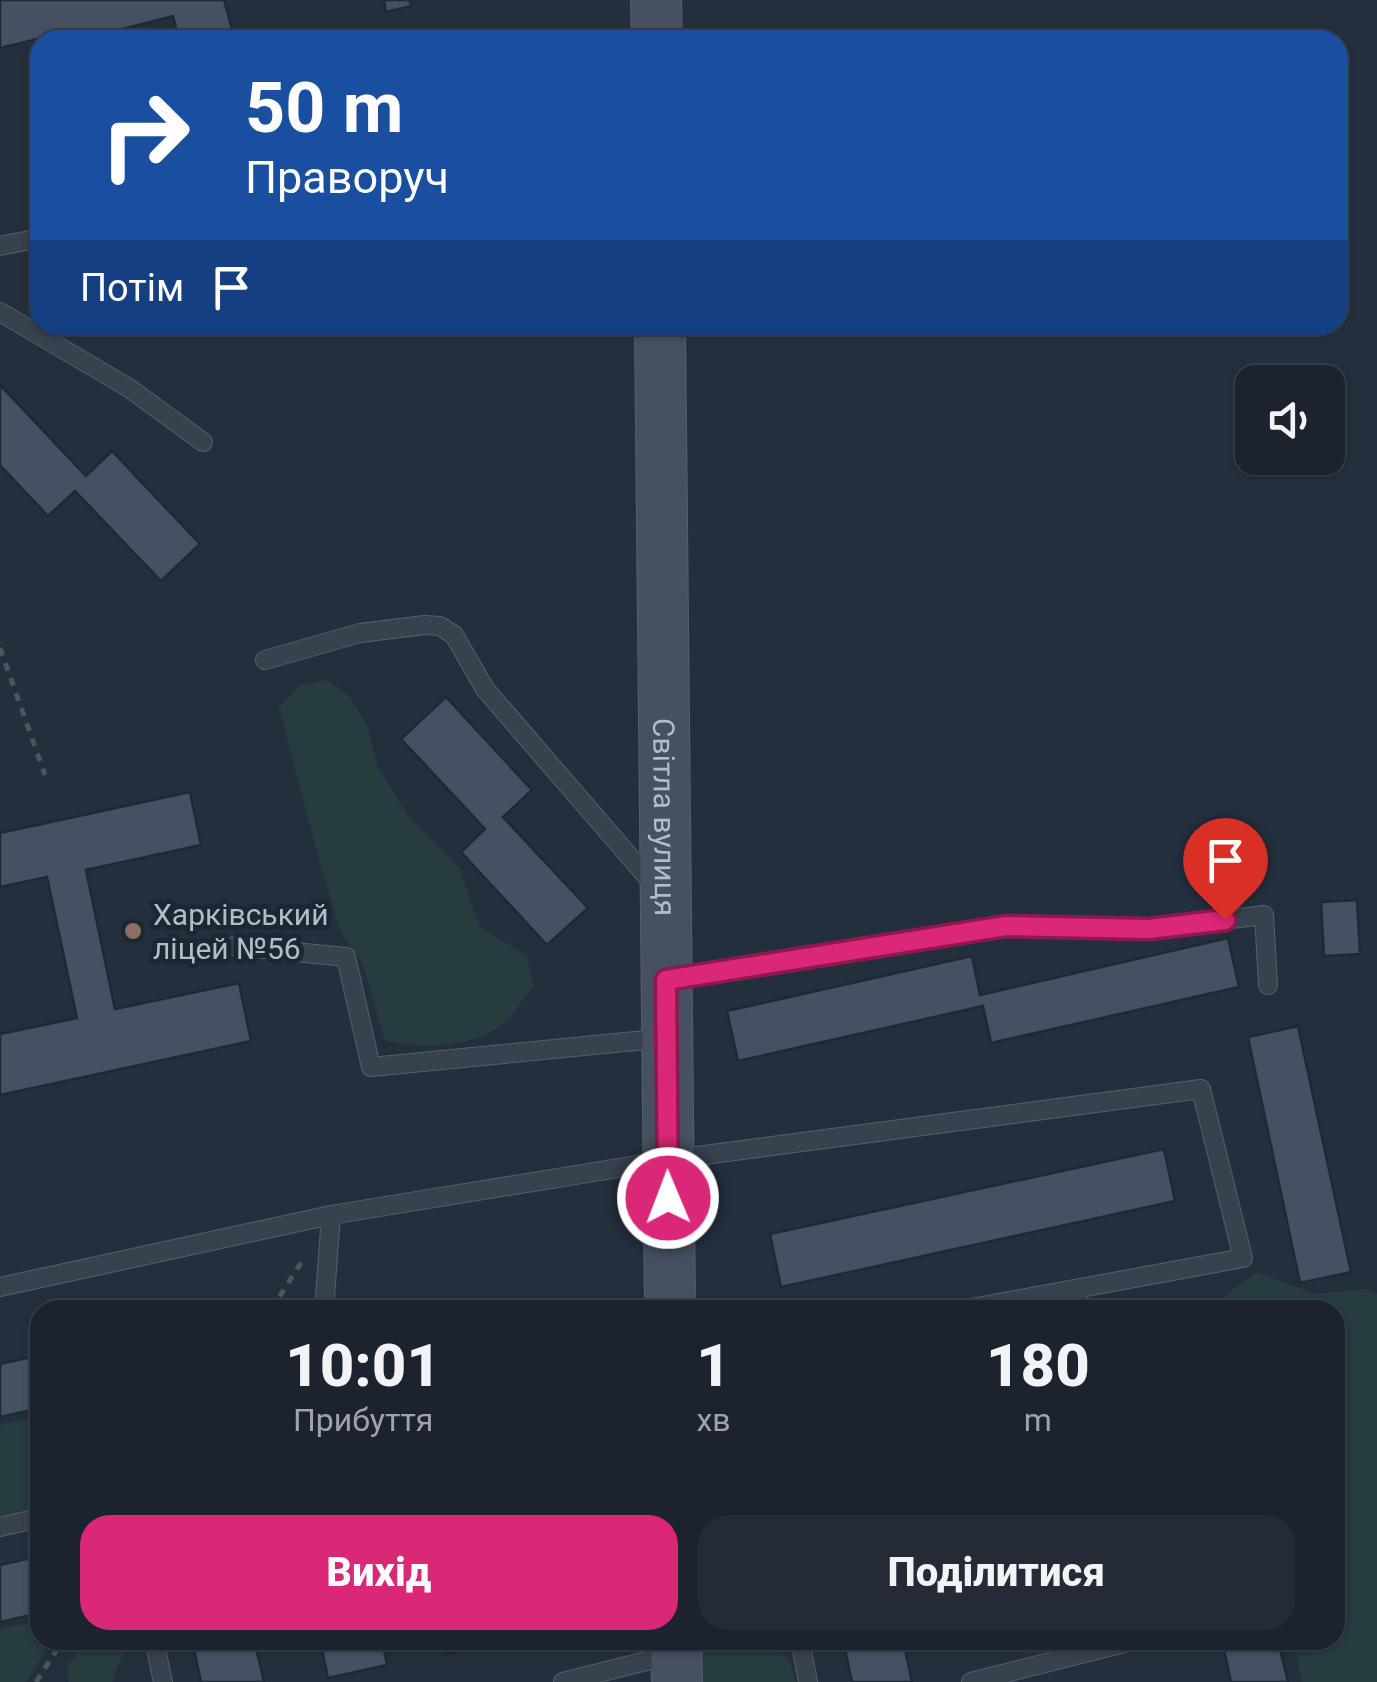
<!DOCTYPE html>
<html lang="uk">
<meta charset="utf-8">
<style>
body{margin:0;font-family:Roboto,sans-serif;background:#242b36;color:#f1f3f6;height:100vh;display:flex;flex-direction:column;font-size:38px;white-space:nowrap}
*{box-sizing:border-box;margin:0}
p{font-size:32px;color:#a0a4aa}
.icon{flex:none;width:55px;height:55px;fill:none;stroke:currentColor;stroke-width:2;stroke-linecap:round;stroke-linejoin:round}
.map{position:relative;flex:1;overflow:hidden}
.sheet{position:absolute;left:30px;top:1300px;width:1315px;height:350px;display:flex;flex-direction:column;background:#1b232e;border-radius:30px;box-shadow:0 2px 8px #0004,0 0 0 2px #39404a}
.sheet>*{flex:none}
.guide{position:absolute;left:30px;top:30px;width:1318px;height:305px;border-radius:30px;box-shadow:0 2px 8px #0004,0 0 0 2px #39404a;background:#1a4fa0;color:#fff;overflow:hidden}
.tools{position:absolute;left:1235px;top:365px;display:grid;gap:20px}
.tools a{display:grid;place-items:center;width:110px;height:110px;border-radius:20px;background:#1b232e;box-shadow:0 2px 8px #0004,0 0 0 2px #39404a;font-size:50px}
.pin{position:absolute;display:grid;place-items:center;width:85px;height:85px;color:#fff;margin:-102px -42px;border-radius:50% 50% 50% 0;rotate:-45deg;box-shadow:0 0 10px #0007}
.pin .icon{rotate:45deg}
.me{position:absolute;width:110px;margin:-55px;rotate:359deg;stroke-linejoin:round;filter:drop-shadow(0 0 8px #0008)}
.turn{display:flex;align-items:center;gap:35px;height:210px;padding:0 50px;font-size:45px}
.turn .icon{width:130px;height:130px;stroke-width:2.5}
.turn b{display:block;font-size:70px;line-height:85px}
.then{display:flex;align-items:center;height:95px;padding:0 50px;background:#0003;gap:20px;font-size:38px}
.eta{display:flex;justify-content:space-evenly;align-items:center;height:170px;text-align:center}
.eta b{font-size:60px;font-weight:800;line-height:70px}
.primary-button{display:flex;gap:20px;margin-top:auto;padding:20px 50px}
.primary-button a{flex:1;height:115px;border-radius:30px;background:#db2777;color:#fff;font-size:40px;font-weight:800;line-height:115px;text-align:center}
.primary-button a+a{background:#242b36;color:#f1f3f6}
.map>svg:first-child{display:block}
.green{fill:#263c3f}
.building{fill:#455162;stroke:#1f2835;stroke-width:2.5}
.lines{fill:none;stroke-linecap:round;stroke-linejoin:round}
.lane-casing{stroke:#565f6c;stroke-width:20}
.secondary-casing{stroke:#565f6c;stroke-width:52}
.path{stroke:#44595c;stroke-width:5;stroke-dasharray:8 8;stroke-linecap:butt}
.lane{stroke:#38414e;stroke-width:18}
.secondary{stroke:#465061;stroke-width:50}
.route-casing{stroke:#8e194d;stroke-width:25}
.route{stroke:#db2777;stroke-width:18}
.education-dot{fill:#8d6e63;stroke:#1d2633;stroke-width:4}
.labels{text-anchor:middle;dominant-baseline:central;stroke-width:10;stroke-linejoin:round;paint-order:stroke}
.street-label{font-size:30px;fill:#b4bcc9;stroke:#1d2633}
.poi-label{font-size:30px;fill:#b4bcc9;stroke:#1d2633;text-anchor:start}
</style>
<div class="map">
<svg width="1377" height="1682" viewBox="0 0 1377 1682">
<rect width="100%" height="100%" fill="#242f3e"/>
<g class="green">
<path d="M328,680L349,696L367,724L377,765L408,816L459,867L480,927L526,955L534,985C523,998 513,1018 499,1027C467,1049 421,1048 385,1041L363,964L341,932L320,864L279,707L300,685Z"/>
<path d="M1256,1272L1315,1294L1367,1289L1377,1294V1682H1302L1293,1640H1335V1310H1225L1224,1297Z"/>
<path d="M40,1416V1509L0,1518V1425Z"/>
<path d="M40,1621V1640H52L26,1682H0V1629Z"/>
<path d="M86,1640H131L115,1671L113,1682H69L67,1668Z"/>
<path d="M685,1640H767L790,1660L796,1682H686Z"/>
<path d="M1021,1640H1083L1027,1655Z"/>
</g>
<g class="building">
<path d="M0,0H224L235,40H179L173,16L100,35L101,40H47L46,37L0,48Z"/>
<path d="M384,0H410L411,6L386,12Z"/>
<path d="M0,385L86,476L112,451L200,544L161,581L75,491L48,516L0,465Z"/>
<path d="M446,697L532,790L503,817L588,908L547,945L461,852L485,829L401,739Z"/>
<path d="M190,792L201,845L86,870L115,1009L239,983L251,1041L0,1095V1034L77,1018L47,877L0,887V833Z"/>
<path d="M1357,900L1360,954L1324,956L1321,902Z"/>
<path d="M1228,938L1239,987L991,1043L983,1006L738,1061L727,1011L972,956L980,995Z"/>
<path d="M1298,1026L1351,1272L1300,1283L1248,1037Z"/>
<path d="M1164,1149L1175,1201L781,1287L770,1234Z"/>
<path d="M1205,1301L1207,1310H1165Z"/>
<path d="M40,1355V1408L0,1417V1364Z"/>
<path d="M40,1556V1613L0,1622V1565Z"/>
<path d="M192,1640H270L255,1643L264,1682H201Z"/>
<path d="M320,1640H382L387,1665L328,1678Z"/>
<path d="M443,1640H506L447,1654Z"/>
<path d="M843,1640H903L912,1682H852Z"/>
<path d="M1222,1640H1278L1288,1682H1231Z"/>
</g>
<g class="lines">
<defs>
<g id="lane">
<path d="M0,246L40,238"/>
<path d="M0,312L129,388L203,442"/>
<path d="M265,660L360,633L425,625L440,626L454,635L485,689L655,886"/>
<path d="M234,946L346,957L371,1067L666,1038"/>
<path d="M671,979L1006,925L1149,929L1264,915L1268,985"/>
<path d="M0,1287L331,1215L667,1160L1201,1089L1243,1258L961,1310"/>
<path d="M1075,1289L1081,1310"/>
<path d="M324,1310L331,1215"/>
<path d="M0,1527L35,1519"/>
<path d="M154,1640L163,1682"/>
<path d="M800,1640L808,1682"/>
<path d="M563,1682L674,1654"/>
<path d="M971,1682L1136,1640"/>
</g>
<g id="secondary">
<path d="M656,0L657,40"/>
<path id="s1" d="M660,325L670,1310"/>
<path d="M676,1640L677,1682"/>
</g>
</defs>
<use href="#lane" class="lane-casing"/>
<use href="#secondary" class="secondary-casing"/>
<g class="path">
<path d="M0,648L45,775"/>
<path d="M271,1310L304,1258"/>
<path d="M36,1682L63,1640"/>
</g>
<use href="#lane" class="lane"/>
<use href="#secondary" class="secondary"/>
</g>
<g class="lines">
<defs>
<path id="route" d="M668,1198L666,980L1006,926L1149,929L1225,920"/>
</defs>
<use href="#route" class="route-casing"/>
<use href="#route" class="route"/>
</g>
<circle class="education-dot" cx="133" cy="931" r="10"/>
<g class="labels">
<g class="street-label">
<text stroke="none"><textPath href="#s1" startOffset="492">Світла вулиця</textPath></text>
</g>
<g class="poi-label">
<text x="153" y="914">Харківський<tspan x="153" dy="34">ліцей №56</tspan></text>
</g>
</g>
</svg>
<div class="tools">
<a><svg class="icon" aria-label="sound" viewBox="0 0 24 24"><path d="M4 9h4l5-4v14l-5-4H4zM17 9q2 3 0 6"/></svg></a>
</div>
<div class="pin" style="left:1225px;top:920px;background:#d93025"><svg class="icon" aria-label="arrive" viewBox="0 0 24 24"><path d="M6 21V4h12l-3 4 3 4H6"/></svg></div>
<svg class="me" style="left:668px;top:1198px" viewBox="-20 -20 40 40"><circle r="17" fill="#db2777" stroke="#fff" stroke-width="3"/><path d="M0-11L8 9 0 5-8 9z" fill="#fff"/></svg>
<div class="guide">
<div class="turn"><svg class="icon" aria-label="right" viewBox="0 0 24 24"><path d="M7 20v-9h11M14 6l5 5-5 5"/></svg><div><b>50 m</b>Праворуч</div></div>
<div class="then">Потім<svg class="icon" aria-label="arrive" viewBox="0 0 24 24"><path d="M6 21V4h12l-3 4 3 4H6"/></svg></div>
</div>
<section class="sheet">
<div class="eta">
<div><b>10:01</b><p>Прибуття</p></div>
<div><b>1</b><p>хв</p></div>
<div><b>180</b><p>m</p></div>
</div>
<div class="primary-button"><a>Вихід</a><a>Поділитися</a></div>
</section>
</div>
